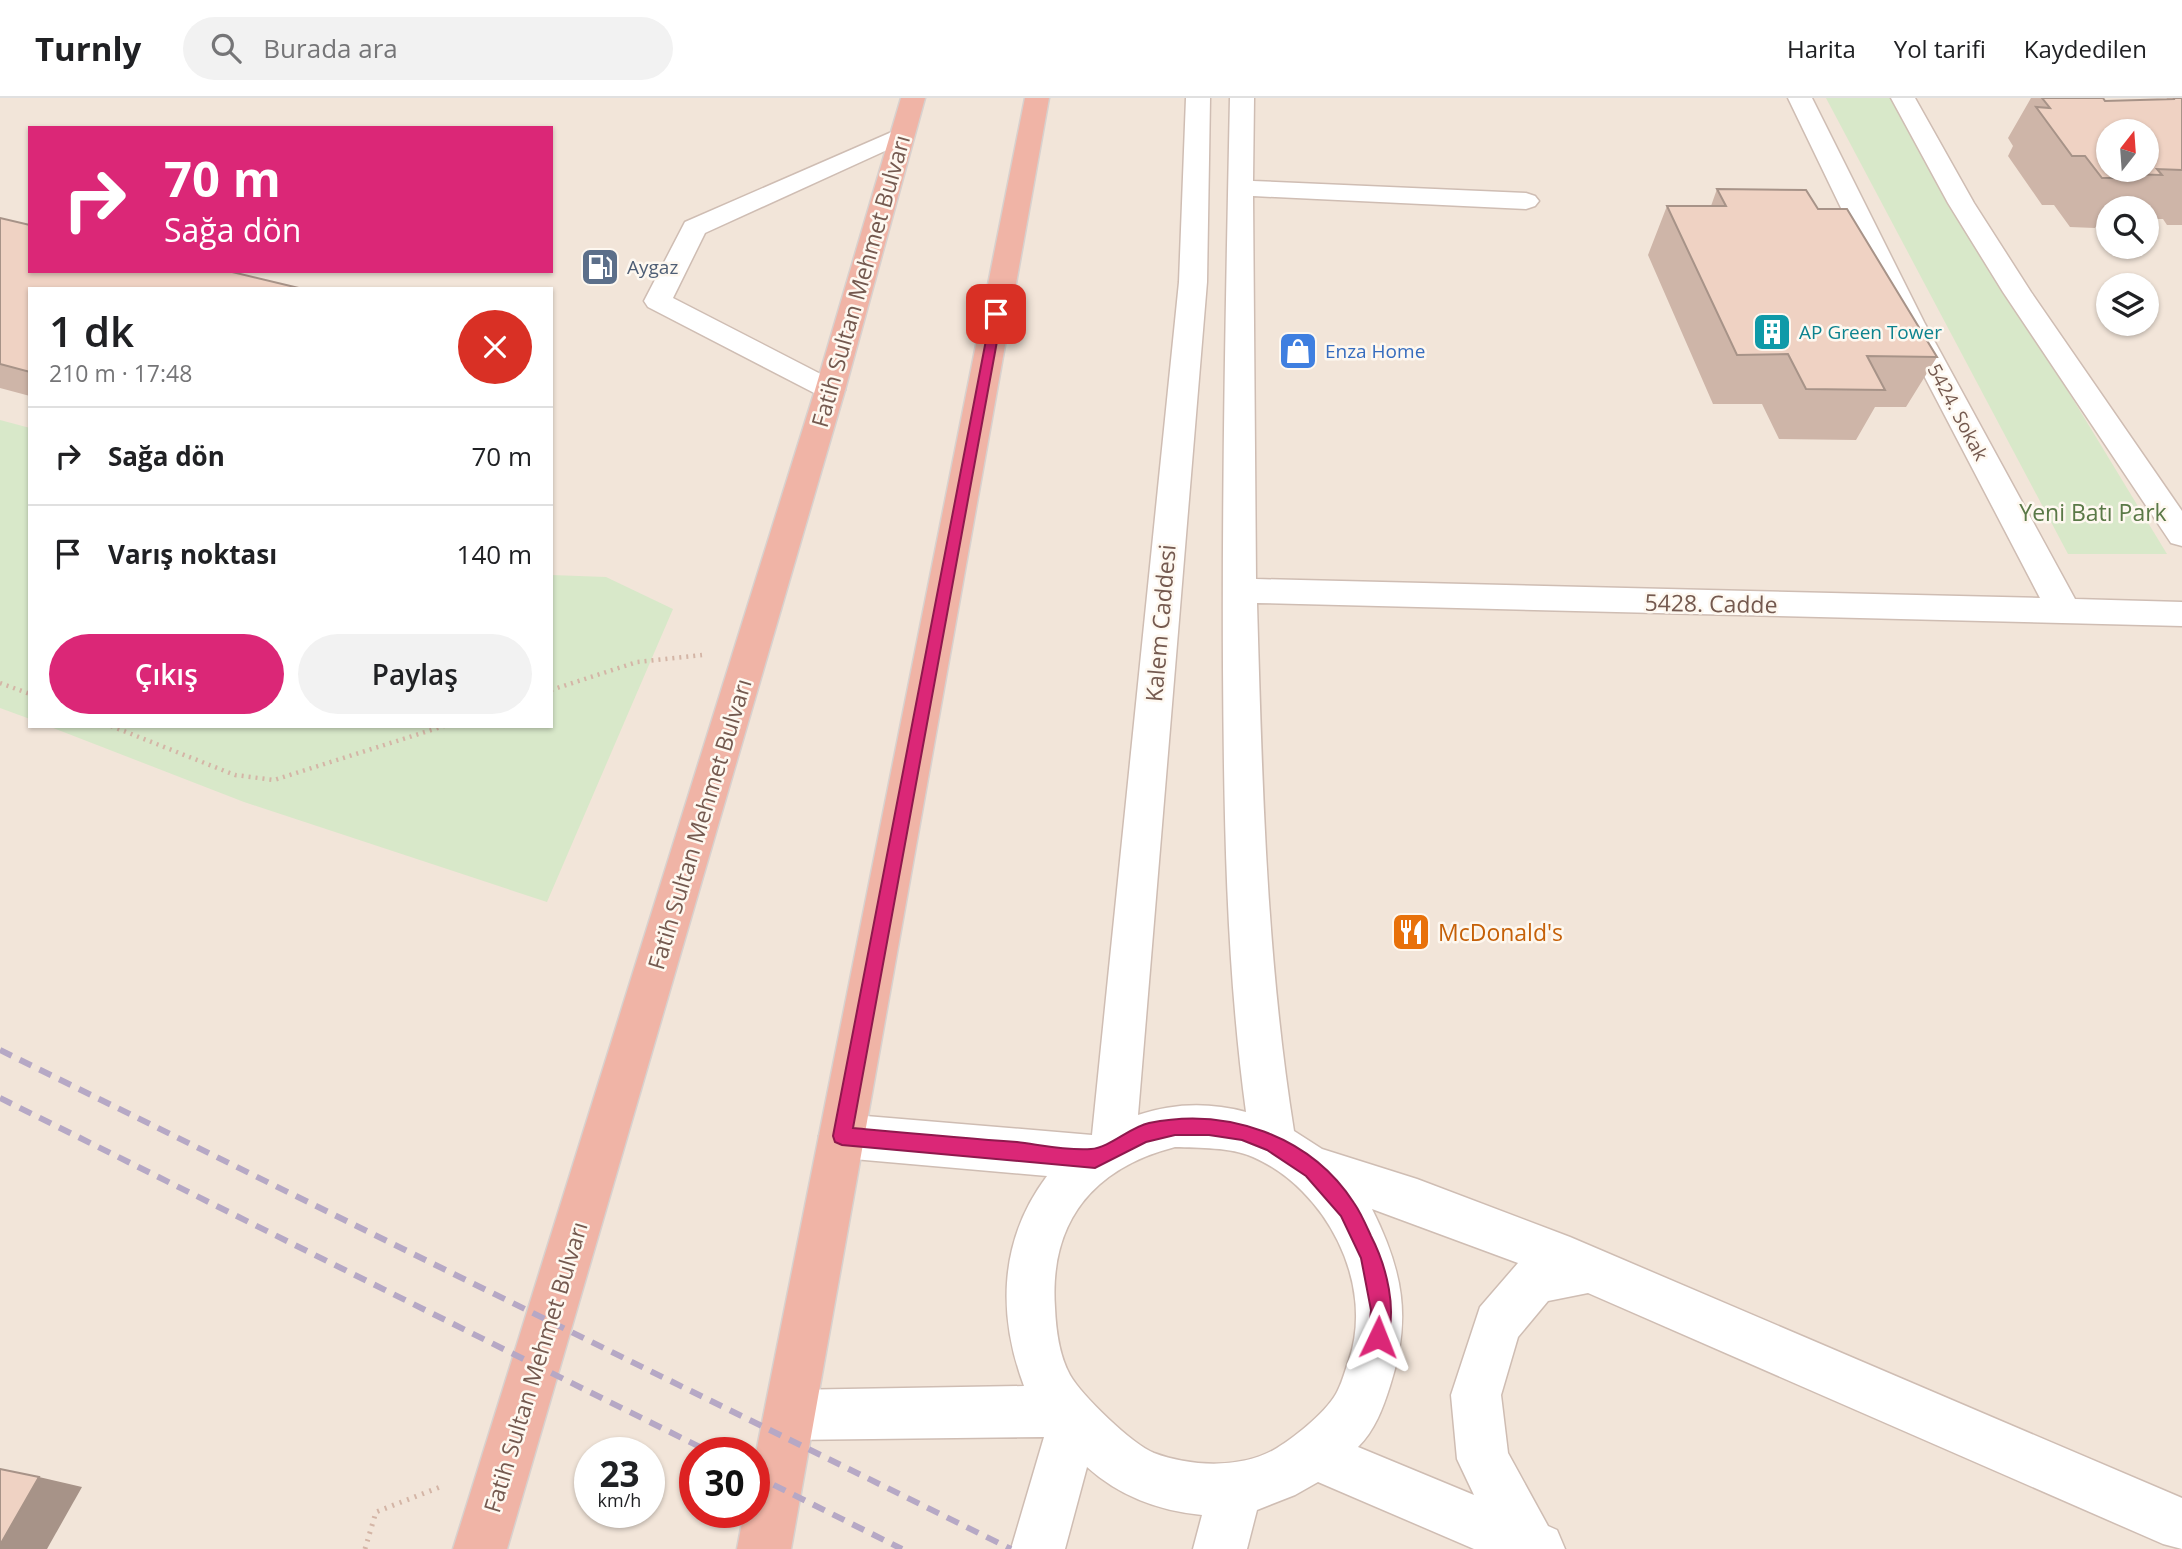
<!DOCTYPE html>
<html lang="tr">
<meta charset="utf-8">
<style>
body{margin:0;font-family:"Open Sans",sans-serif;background:#f2f2f2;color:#202124;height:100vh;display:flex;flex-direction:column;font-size:26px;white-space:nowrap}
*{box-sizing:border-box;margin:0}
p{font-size:23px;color:#757577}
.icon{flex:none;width:38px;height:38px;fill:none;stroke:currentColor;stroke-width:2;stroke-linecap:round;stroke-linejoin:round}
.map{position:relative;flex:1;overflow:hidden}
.panel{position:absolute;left:28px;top:189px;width:525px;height:441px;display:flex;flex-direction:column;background:#fff;border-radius:0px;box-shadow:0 2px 5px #0004}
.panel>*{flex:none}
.guide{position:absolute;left:28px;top:28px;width:525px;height:147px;border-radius:0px;box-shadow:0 2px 5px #0004;background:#db2777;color:#fff;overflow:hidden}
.needle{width:46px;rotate:17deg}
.fabs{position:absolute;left:2096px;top:21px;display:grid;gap:14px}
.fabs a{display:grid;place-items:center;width:63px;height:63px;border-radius:50%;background:#fff;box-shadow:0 2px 5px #0004;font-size:35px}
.speed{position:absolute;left:574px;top:1339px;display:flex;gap:14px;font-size:35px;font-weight:700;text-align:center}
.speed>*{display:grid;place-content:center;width:91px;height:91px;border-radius:50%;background:#fff;box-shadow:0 2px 5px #0004;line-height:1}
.speed small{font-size:18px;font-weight:400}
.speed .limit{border:10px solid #d22;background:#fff;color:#111}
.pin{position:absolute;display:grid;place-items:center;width:60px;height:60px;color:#fff;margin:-30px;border-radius:14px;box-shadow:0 4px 10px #0006}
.me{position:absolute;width:77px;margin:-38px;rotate:2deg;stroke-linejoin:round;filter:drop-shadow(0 0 5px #0008)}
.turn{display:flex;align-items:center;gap:24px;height:147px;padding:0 21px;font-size:32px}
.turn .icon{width:91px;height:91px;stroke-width:2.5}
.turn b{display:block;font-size:49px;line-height:60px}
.round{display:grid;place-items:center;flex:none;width:74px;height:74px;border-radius:37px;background:#f2f2f2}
.head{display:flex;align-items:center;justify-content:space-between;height:119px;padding:0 21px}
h1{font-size:42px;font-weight:600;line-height:52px}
.cta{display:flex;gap:14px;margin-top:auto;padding:14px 21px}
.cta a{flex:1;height:80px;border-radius:42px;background:#db2777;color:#fff;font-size:28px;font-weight:600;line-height:80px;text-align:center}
.cta a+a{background:#f2f2f2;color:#202124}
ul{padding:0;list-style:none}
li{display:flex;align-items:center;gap:21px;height:98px;padding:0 21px;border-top:2px solid #e0e0e0}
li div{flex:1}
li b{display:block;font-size:26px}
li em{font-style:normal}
header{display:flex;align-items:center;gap:42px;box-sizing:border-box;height:98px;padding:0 35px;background:#fff;border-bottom:2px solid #e0e0e0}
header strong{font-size:33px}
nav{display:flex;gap:38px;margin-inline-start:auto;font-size:24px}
.search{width:490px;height:63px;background:#f2f2f2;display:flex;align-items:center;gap:18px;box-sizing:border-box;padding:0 24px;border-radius:38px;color:#757577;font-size:26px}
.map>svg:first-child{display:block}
.residential{fill:#f2e5d9;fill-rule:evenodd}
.green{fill:#d8e8c9}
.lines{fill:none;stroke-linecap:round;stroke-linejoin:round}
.minor-casing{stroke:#cfbdb3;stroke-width:3}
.highway-casing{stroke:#d8d1ce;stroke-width:3}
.path-far1{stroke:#d4b5a6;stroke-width:4.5;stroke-dasharray:2 5;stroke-linecap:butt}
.path{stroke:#d4b5a6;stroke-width:5;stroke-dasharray:2 6;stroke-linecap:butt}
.minor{fill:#fff;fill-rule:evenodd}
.highway{fill:#f0b4a6;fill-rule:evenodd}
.rail{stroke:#b6a8c5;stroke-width:6;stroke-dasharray:13 9;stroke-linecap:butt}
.wall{fill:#ceb5a8}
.shaded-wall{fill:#a79388}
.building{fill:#efd2c3;stroke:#a79388;stroke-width:2;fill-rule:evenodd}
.route{fill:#db2777;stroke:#8e194d;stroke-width:2}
.labels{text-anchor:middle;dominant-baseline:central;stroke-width:5;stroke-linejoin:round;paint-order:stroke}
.far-service-label{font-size:19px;fill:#4e5e75;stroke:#fef8f0;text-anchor:start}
.far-culture-label{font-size:19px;fill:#0d838f;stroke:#fef8f0;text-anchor:start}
.far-shop-label{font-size:19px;fill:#366cbe;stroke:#fef8f0;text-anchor:start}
.far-street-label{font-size:19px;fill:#74594f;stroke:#fef8f0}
.street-label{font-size:23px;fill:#74594f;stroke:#fef8f0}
.park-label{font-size:23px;fill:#5a7947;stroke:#fef8f0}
.food-label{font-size:23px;fill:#c56008;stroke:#fef8f0;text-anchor:start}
</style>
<header>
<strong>Turnly</strong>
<div class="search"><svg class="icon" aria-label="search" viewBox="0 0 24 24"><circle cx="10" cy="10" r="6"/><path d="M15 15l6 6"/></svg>Burada ara</div>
<nav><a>Harita</a><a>Yol tarifi</a><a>Kaydedilen</a></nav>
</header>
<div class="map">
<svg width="2182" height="1451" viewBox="0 0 2182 1451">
<rect width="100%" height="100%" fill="#fbf3ea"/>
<path class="residential" d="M0,0H2182V1451H0ZM30,30H551V173H30ZM2109,33H2147V72H2109ZM2109,110H2147V149H2109ZM2109,187H2147V226H2109ZM30,191H551V628H30ZM590,1354H649V1414H590ZM695,1354H754V1414H695Z"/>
<g class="green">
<path d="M1826,0H1890L2167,456H2068Z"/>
<path d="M0,322L30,330V621L0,610Z"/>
<path d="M551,477L606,479L673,511L547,804L244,704L48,628H551Z"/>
</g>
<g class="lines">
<defs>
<g id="minor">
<path d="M1186,0H1210L1207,184L1138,1017C1174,1005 1209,1004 1246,1014C1226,867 1224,718 1223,570C1222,381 1226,190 1230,0H1254L1253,83L1526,95L1535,98L1539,103L1535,108L1526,111L1253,98L1256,481L2040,500L1896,224L1788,0H1812L1924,224L2075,501L2182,504V528L1257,505C1262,682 1266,858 1294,1033L1322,1051L1417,1081L1570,1139L2182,1400V1451L2163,1446L1588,1195L1548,1203L1518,1239L1501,1297L1508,1355L1548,1428L1557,1432L1565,1451H1474L1318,1384L1295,1397L1257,1412L1247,1451H1193L1202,1417C1160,1413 1119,1398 1087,1369L1065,1451H1011L1044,1339L789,1342L771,1335L764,1317L771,1299L789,1292L1024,1288C997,1216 999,1142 1047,1078L842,1060L826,1053L819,1038L826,1023L842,1016L1092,1037L1179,184ZM1175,1049C1200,1050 1230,1049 1253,1059C1326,1091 1375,1185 1349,1262C1345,1272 1343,1282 1338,1292C1329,1312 1296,1338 1277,1350C1243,1371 1191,1369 1154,1355C1132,1346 1082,1298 1070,1277C1059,1257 1056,1232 1055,1210C1049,1124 1093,1070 1175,1049ZM1372,1111L1518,1165L1480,1209L1451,1297L1457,1361L1474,1397L1358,1349C1375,1332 1383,1310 1390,1288C1412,1221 1403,1173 1372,1111Z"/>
<path d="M1891,0H1915L1974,105L2031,194L2182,413V448L2171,445L2003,194L1948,105Z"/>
<path d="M901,30L909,32L913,37L909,42L705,135L673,200L840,286L845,292L840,298L830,301L820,298L648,209L644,203L685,124Z"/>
</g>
<g id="highway">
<path d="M901,0H925L845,292L507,1451H453L815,292Z"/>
<path d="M1025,0H1049L791,1451H737L744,1414H754V1365Z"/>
</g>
</defs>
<use href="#minor" class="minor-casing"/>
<use href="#highway" class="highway-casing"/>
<g class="path-far1">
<path d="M0,585L30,596"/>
<path d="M551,592L637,564L702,557"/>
<path d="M111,628L235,677L274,682L444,628"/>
</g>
<path class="path" d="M365,1451L376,1414L440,1389"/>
<use href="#minor" class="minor"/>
<use href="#highway" class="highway"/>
<g class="rail">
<path d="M0,952L1011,1451"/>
<path d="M0,1000L710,1354"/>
<path d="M754,1377L902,1451"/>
</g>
</g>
<g class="wall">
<path d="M2031,0H2103L2105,3L2166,2L2167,0H2182V127H2167L2163,121H2147V110H2109V126L2098,125L2095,130L2070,129L2054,107H2042L2008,58L2013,48L2008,40Z"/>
<path d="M1717,91L1818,111L1937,259L1906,309H1875L1856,342L1779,341L1762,306H1713L1648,157L1667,108H1711Z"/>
<path d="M0,120L30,191V298L0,290Z"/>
</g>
<path class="shaded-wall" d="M39,1379L82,1389L47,1451H0V1447Z"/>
<g class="building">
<path d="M2042,0H2103L2105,3L2175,1L2173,0H2182V72L2157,71L2162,77L2124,76L2128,80H2102L2085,58H2072L2036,9L2050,10ZM2109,33H2147V72H2109Z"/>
<path d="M1717,91L1806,92L1818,111H1847L1937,259L1867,258L1885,292L1806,291L1788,256L1737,257L1667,108H1726Z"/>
<path d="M0,120L30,127V173H228L303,191H30V274L0,266Z"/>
<path d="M0,1371L39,1379L0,1447Z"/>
</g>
<path class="route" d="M996,213L1002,216L853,1030C908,1035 962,1040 1017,1044C1041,1047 1068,1053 1091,1051C1109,1050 1130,1029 1149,1025C1226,1009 1310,1037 1354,1105C1361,1115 1366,1127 1371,1138C1386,1167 1399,1214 1385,1246L1378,1249L1371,1246L1368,1239L1371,1212L1361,1160L1341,1118L1306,1078L1267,1052L1242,1042L1209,1037H1175L1146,1044L1095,1070L842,1047L835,1044L833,1038L991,216Z"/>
<defs>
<symbol id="fuel-square" viewBox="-11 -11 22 22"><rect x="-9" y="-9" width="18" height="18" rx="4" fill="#5c6f8a" stroke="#fef8f0"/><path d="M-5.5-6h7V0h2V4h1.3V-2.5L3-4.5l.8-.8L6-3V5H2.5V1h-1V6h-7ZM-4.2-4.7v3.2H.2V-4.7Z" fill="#fff"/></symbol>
<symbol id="building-square" viewBox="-11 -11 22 22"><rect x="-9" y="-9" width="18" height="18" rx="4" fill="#0f9aa8" stroke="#fef8f0"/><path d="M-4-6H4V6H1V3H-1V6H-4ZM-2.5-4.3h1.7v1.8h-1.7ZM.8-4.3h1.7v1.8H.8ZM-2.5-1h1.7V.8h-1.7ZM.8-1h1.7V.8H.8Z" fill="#fff"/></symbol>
<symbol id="shop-square" viewBox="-11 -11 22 22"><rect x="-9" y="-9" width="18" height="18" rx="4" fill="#3f7fe0" stroke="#fef8f0"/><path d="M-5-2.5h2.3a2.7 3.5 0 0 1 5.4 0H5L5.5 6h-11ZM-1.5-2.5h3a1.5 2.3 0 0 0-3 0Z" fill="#fff"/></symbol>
<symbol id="restaurant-square" viewBox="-11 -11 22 22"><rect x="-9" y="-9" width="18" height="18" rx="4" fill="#e8710a" stroke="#fef8f0"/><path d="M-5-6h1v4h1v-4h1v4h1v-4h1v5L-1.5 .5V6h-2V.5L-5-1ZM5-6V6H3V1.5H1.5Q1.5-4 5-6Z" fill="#fff"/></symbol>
</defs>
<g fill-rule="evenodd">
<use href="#fuel-square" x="578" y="147" width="44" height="44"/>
<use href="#building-square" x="1750" y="212" width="44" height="44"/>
<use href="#shop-square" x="1276" y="231" width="44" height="44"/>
<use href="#restaurant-square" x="1389" y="812" width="44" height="44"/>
</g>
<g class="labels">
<g class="far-service-label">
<text x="627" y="169">Aygaz</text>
</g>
<g class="far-culture-label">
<text x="1799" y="234">AP Green Tower</text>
</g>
<g class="far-shop-label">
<text x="1325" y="253">Enza Home</text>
</g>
<g class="far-street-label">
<text transform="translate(1958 314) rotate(62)">5424. Sokak</text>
</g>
<g class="street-label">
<text transform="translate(860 183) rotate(-74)">Fatih Sultan Mehmet Bulvarı</text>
<text transform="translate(1711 505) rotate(1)">5428. Cadde</text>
<text transform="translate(1160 525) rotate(-85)">Kalem Caddesi</text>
<text transform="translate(699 726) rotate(-73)">Fatih Sultan Mehmet Bulvarı</text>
<text transform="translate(535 1269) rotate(-73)">Fatih Sultan Mehmet Bulvarı</text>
</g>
<g class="park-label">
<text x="2093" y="414">Yeni Batı Park</text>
</g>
<g class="food-label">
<text x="1438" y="834">McDonald's</text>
</g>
</g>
</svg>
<div class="fabs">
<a><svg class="needle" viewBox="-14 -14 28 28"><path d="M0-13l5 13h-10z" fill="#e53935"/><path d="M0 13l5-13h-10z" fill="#757577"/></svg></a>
<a><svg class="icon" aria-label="search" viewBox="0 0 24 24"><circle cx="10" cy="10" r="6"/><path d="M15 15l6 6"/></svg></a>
<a><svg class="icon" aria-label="layers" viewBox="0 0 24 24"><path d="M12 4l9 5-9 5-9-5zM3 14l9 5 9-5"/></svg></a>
</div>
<div class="speed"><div>23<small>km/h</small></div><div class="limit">30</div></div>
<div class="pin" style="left:996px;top:216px;background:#d93025"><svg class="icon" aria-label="arrive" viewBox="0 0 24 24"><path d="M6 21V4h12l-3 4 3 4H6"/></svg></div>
<svg class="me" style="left:1378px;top:1239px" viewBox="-20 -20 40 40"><path d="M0-17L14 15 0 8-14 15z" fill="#db2777" stroke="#fff" stroke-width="4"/></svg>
<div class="guide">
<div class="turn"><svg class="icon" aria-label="right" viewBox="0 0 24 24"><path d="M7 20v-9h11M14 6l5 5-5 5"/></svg><div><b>70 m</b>Sağa dön</div></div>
</div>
<section class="panel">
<div class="head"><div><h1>1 dk</h1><p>210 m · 17:48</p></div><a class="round" style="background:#d93025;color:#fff"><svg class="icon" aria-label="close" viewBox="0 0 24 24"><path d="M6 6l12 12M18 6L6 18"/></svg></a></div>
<ul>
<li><svg class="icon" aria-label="right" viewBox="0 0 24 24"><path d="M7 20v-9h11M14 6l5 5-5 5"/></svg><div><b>Sağa dön</b></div><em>70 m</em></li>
<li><svg class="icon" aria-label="arrive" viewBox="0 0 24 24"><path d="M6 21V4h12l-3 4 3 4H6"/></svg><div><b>Varış noktası</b></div><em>140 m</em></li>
</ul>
<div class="cta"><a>Çıkış</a><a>Paylaş</a></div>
</section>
</div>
